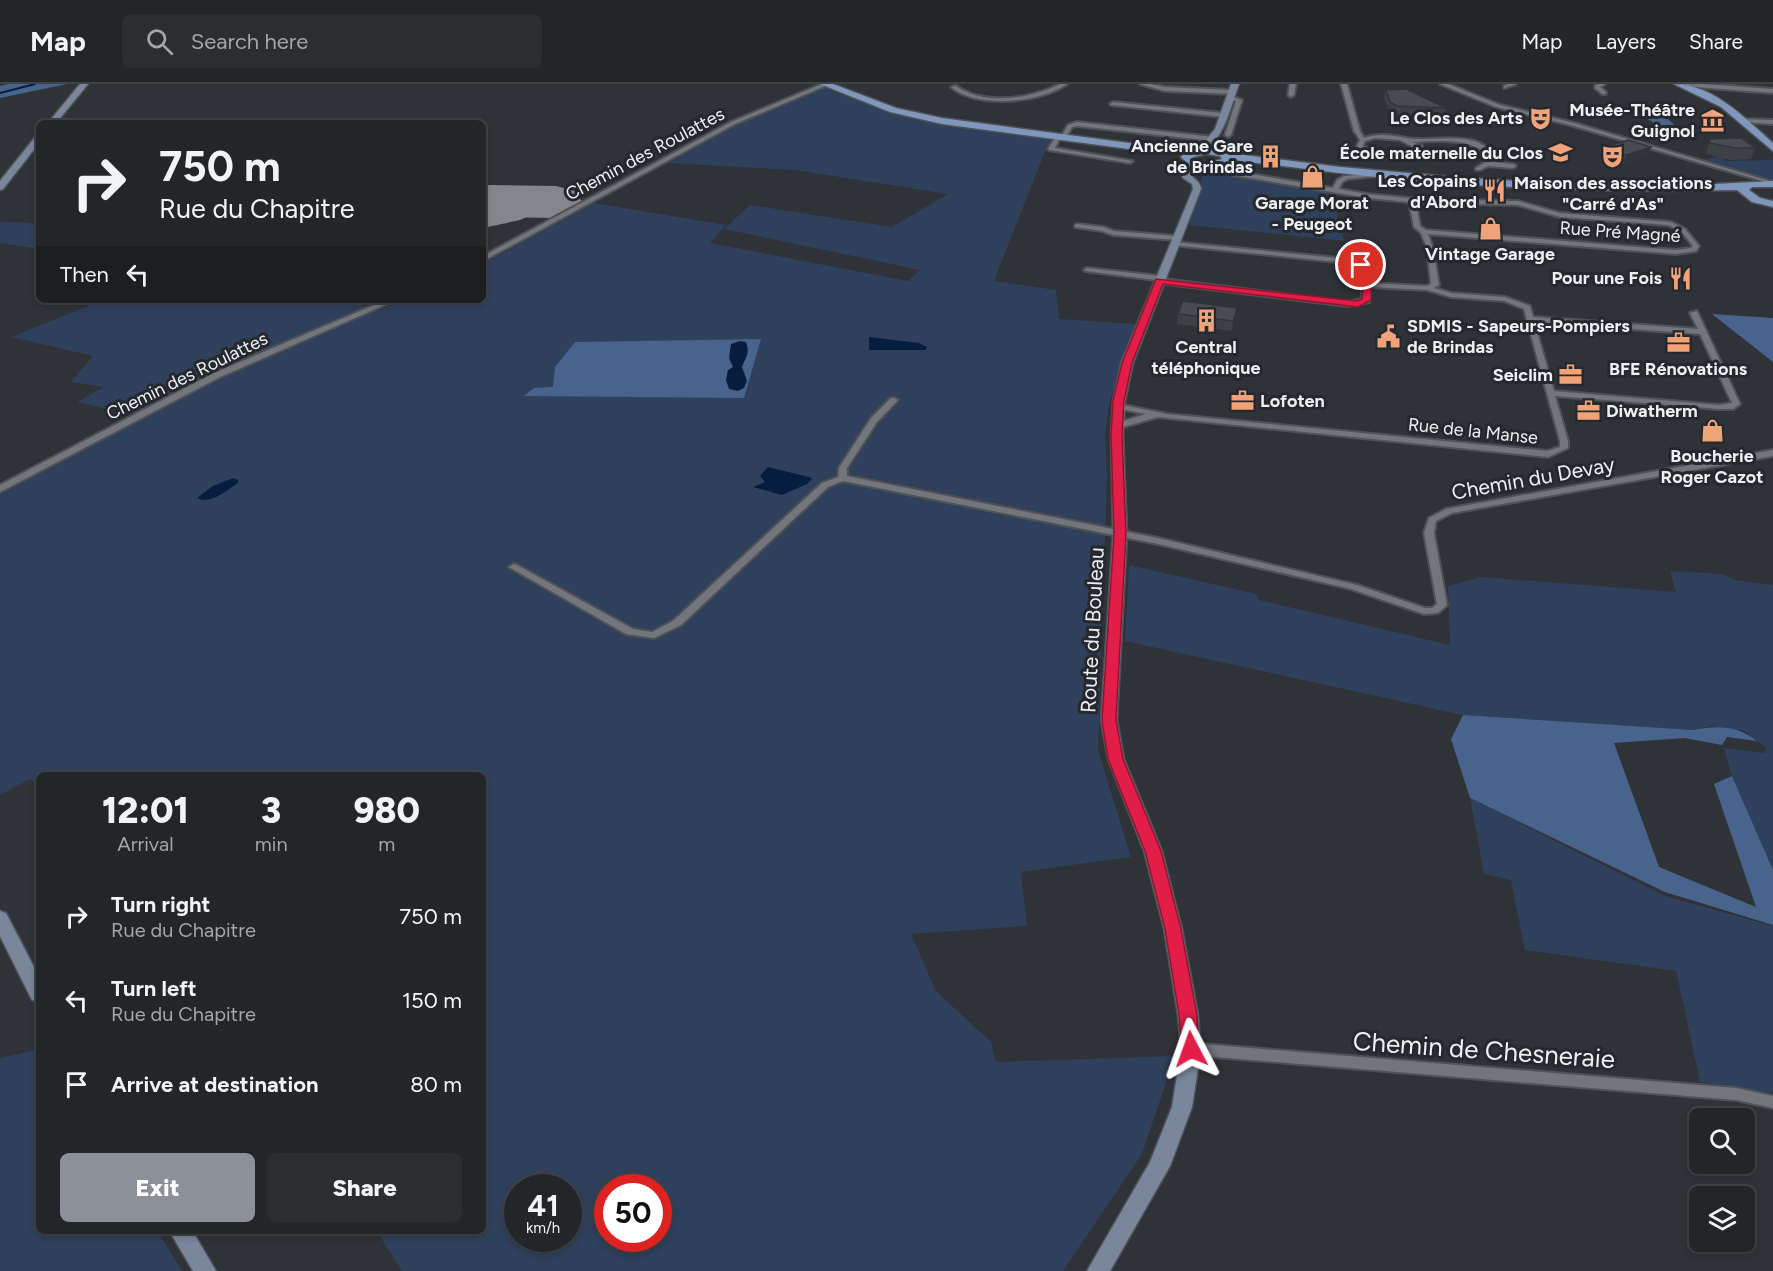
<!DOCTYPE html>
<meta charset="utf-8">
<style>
body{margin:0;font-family:Figtree,sans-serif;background:#2b2e31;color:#f1f3f6;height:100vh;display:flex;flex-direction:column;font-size:22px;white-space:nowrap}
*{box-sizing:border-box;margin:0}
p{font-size:20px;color:#a3a5a8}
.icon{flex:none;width:33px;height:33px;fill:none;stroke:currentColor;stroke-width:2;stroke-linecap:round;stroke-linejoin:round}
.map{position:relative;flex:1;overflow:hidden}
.sheet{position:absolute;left:36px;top:688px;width:450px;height:462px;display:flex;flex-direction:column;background:#232629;border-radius:9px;box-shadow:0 3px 9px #0003,0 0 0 2px #404346}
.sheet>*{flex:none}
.top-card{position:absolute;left:36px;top:36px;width:450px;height:183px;border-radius:9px;box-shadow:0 3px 9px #0003,0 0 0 2px #404346;background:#232629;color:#f1f3f6;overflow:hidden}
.tools{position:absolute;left:1689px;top:1024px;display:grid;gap:12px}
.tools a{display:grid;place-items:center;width:66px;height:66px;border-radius:9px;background:#232629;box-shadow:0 3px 9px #0003,0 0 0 2px #404346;font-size:30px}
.speed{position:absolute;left:504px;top:1090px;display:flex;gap:12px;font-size:30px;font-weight:700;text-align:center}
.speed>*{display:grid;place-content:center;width:78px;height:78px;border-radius:50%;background:#232629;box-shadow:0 3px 9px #0003,0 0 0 2px #404346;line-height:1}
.speed small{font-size:15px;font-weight:400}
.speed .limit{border:9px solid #d22;background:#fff;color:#111}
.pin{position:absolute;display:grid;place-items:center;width:51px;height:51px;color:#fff;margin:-26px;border:3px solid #fff;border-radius:50%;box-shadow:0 2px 6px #0007}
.me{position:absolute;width:66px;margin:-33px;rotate:356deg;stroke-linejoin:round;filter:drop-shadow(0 0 4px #0008)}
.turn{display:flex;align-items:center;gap:21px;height:126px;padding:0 24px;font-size:27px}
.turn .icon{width:78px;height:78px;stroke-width:2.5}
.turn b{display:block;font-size:42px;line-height:51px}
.then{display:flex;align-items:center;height:57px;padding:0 24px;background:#0003;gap:12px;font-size:22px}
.eta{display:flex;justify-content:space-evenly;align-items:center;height:102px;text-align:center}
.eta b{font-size:36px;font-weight:800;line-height:42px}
.action{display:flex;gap:12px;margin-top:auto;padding:12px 24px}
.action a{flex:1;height:69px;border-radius:9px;background:#8c9099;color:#fff;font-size:24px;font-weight:800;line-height:69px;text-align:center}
.action a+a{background:#2b2e31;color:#f1f3f6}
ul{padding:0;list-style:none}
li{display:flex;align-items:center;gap:18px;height:84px;padding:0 24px}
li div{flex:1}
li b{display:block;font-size:22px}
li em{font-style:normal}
header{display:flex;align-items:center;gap:36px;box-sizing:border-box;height:84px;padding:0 30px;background:#232629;border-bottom:2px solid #404346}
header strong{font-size:28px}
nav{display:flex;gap:33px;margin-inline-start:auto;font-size:21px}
.search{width:420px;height:54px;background:#2b2e31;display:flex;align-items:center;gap:15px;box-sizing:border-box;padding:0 21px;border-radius:9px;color:#a3a5a8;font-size:22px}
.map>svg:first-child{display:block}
.green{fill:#2e405b;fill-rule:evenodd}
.forest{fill:#48638c}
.water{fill:#061d40}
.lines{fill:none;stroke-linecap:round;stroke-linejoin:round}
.stream{stroke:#061d40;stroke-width:2}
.taxiway{fill:#83868a;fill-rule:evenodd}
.runway{fill:#83868a;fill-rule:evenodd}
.street-casing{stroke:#4f5155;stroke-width:4}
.secondary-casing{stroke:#4f5155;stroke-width:3}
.primary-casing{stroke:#4f5155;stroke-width:3}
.street{fill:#72757b;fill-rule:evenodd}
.secondary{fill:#79869c;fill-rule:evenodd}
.primary{fill:#7f97bc;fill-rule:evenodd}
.wall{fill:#3e4046}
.shaded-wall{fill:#323439}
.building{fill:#484b51;stroke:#323439;stroke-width:1.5}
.route{fill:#e11d48;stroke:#92132f;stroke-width:1.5}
.labels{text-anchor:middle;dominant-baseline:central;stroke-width:6;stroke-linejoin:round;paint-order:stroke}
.far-poi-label{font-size:18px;font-weight:bold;fill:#edeff2;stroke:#25282d;text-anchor:end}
.far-street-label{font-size:18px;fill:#edeff2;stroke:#25282d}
.street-label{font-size:21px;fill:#edeff2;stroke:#25282d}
.near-street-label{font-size:26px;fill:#edeff2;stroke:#25282d}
</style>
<header>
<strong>Map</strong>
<div class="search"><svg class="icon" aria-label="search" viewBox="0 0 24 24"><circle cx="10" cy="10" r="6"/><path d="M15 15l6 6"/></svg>Search here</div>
<nav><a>Map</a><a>Layers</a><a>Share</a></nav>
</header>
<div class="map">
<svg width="1773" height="1187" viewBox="0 0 1773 1187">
<rect width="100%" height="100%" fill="#2f3237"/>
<g class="green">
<path d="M824,4C855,15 885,27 916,35C961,45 1007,49 1053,54L1044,70L994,197L1056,206L1059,235L1136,240L1110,316L1105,350L1107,390L1098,666L1131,773L1021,788L1027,842L911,850L936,907L991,958L996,978L1175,972L1142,1070L1063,1187H402L377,1148H483V692H39V703L30,695L0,711V410L144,333L77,318L104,303L71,298L93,272L11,253L103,216H343L380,226L403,216H483V180L594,119L726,141L710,159L908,197L920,186L724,145L750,121L892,143L948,110L795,86L668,79L741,39ZM518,1104H568V1155H518ZM608,1104H658V1155H608Z"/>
<path d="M1721,73L1726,77L1773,76V97L1694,76Z"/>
<path d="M1211,88L1331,107L1344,157L1189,141L1203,89Z"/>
<path d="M0,138L39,139V165L0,159Z"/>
<path d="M1129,481L1257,510L1259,516L1450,561L1448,502L1481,493L1676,508L1670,487L1722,490L1735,496L1773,501V786L1732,692L1724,664L1764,669L1766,663L1744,647L1711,642L1694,646L1463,631L1125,557Z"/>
<path d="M1470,714L1665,812L1773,842V1009L1700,998L1676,887L1525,866L1511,796L1484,790Z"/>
<path d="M39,965V1148H158L182,1187H0V974Z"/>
</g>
<g class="forest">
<path d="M8,0H67L0,14V2Z"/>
<path d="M1635,27H1659L1681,47H1667Z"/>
<path d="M1712,230L1773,234V278Z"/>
<path d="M761,255L744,314L524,312L534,304L553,303L555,283L575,258Z"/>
<path d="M1463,631L1694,646C1717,641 1739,642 1757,657L1727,653L1722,661L1685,654L1614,659L1659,783L1756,823L1714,700L1732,692L1773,786V841L1665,808L1470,714L1451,655Z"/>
</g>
<g class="water">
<path d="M869,253L919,259L927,263L926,266H869Z"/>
<path d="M740,257L746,258C750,270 746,272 742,283L747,297L744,304L738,307L729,305L726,296L728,286L733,283L729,274L731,260Z"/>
<path d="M768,383L809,393L812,395L807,400L782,411L753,403L765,398L760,392Z"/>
<path d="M233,394L238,396V399C227,406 211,421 197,414L213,402Z"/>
</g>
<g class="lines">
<path class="stream" d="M0,9L35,0"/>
<path class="taxiway" d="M545,111L552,113L555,117L552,121L520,136L483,144V132L505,126Z"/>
<path class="runway" d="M483,101L556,102L575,107L582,118L575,129L556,134L483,133Z"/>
<defs>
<g id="street">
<path d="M822,0H830L735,40L483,177V172L731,38Z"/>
<path d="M1060,0H1067C1040,19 977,25 951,3L956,2C984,22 1030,15 1060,0Z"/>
<path d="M1140,0H1150L1165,3L1232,6L1235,8L1232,10L1165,7Z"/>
<path d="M1290,0H1296L1294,11L1291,13L1288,11Z"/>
<path d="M1341,0H1347L1360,47L1364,54C1378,49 1392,51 1406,54C1429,59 1489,42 1493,78L1513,80L1516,82L1513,84L1488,82L1480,86H1476V84L1487,77L1484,68C1466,54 1435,57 1413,58L1422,62V67C1403,79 1374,77 1357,62L1360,56L1354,47ZM1375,54L1400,56L1417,65C1401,76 1379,72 1363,62L1365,57Z"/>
<path d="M1440,0H1448L1500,21L1574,39L1773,98V100L1570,41L1496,23Z"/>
<path d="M1508,0H1516L1504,4V2Z"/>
<path d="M1598,0H1605L1600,3L1606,8V10H1602L1595,4V2Z"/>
<path d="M1679,0H1703L1773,5V9L1682,2Z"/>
<path d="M1230,12L1242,16L1231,51L1228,53L1225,51L1236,17L1228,15V13Z"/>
<path d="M1113,18L1223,29L1226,31L1223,33L1111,21L1110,20Z"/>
<path d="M1743,35L1773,36V40L1741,38V36Z"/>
<path d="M1077,38L1213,53L1216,55L1213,57L1077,42L1072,43L1065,55L1060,54L1055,64L1133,77L1130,79L1049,66L1048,65L1056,52L1061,53L1068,41Z"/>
<path d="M1216,79L1234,87L1333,104L1337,96L1344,92L1377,89L1378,90L1375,92L1348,95L1342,98L1339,105L1367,110L1419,115L1518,117L1560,129L1671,138L1685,145L1699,162L1696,167L1676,170L1428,150L1433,164L1439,201L1434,204L1451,209L1505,213L1530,222L1533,233L1698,245L1690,229L1697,227L1740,320L1733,325H1719L1555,312L1568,357V364L1548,373L1158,333L1120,344H1114V340L1146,330L1115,324V320H1118L1167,330L1547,367L1560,363V357L1524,225L1504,217L1451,213L1427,206L1370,203L1369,218L1348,222L1159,199L1157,198L1156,196L1085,187L1084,186L1087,184L1160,192L1162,193L1163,195L1348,218L1362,215L1363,187L1359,182L1347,179L1172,161L1171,160L1174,158L1348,175L1363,180L1369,186L1370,199L1426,202L1431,200L1427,164L1421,149L1414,143L1409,118L1367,114L1232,91L1214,82V80ZM1416,119L1518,121L1560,133L1668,141L1681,147L1693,162L1691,164L1676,166L1426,146L1420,142ZM1534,238L1700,250L1732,319L1719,321L1554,307Z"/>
<path d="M1077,140L1103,143L1114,147L1176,152L1179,154L1176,156L1113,151L1102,147L1075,143V141Z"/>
<path d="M386,216H396L220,293L0,408V401L214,289Z"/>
<path d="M891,314H894L898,316L877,338L847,384V392L1158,454L1357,501L1425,524H1432L1437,520L1424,449L1429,434L1446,425L1773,366V372L1452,429L1436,437L1434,449L1447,521L1438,529L1424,530L1351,505L1158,460L843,397L828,403L681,541L654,554L626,550L509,483L514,480L517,481L633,545L652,548L673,537L822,399L838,393L839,384L871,334Z"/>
<path d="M1191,959L1736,1004L1773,1012V1024L1736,1016L1191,971L1186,969L1184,965L1186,961Z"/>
</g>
<g id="secondary">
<path d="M80,0H88L56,39H48Z"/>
<path d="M1231,0H1239C1230,25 1225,51 1204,69H1198V65L1215,45Z"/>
<path d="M36,52H39V59L3,105L0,106V97Z"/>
<path d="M1196,76L1200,79L1189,87C1191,95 1200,95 1201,105L1133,279L1125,317L1123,351L1127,450L1117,636L1124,675L1162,767L1182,845L1198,931L1201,965L1192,1023L1170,1082L1110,1187H1087L1150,1078L1172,1023L1181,965L1178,931L1164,845L1144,767L1108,675L1101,636L1113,450L1111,351L1113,317L1121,279L1193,105L1192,100L1183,94L1180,86Z"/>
<path d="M0,827L6,829L39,893V918L32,916L0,852Z"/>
<path d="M170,1148H193L216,1187H193Z"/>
</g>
<g id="primary">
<path d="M820,0H833L896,24L942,34L1129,59L1207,64L1228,69L1341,83L1453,93L1550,99L1695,101L1773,97V103H1752L1749,106L1760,114L1773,117V123L1752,118L1737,106C1643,108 1549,106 1455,100C1380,95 1307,85 1233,76C1220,90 1193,87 1181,73L1184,69L1129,65L942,40L890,28ZM1207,70L1220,72L1222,75L1206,79L1192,73Z"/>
<path d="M1674,0C1713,0 1746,35 1773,59V67L1721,23Z"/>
</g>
</defs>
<use href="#street" class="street-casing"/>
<use href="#secondary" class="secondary-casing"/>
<use href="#primary" class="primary-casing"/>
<use href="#street" class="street"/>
<use href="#secondary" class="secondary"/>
<use href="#primary" class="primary"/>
</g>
<g class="wall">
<path d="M1386,6L1446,24L1444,33L1396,30L1389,27L1384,14Z"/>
<path d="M1710,55L1755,64L1751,75L1731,76L1706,70Z"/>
<path d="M1651,63L1648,72L1623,80L1601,73L1603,64Z"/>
<path d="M1178,230L1235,234L1232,247L1177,240Z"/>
</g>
<g class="shaded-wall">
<path d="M1651,63L1648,72L1623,80L1626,71Z"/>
<path d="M1237,224L1235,234L1232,247L1233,237Z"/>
</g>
<g class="building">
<path d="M1406,5L1446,24L1397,22L1390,18L1386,6Z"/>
<path d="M1741,54L1755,64H1735L1709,59L1710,55Z"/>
<path d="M1628,56L1651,63L1626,71L1603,64Z"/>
<path d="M1183,217L1237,224L1233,237L1178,230Z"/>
</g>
<path class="route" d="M1361,178L1371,187V216L1358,223L1163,200L1132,279L1124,317L1122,351L1126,450L1116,636L1123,675L1161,767L1181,845L1197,931L1199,965L1197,970L1191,972L1184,970L1182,965L1179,931L1165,845L1145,767L1108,675L1102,636L1114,450L1111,351L1113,317L1122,279L1156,195L1357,217L1362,215C1363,202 1365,191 1356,181Z"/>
<defs>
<symbol id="theatre-bare" viewBox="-9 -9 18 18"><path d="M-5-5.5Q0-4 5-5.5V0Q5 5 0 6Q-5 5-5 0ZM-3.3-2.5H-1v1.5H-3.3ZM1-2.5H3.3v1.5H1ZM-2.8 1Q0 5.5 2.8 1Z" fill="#f0a279" stroke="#25282d" stroke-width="2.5" paint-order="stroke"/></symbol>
<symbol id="museum-bare" viewBox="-9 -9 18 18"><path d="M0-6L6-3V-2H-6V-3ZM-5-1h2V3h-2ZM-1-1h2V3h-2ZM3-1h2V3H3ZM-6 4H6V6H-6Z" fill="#f0a279" stroke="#25282d" stroke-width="2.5" paint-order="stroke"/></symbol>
<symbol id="school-bare" viewBox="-9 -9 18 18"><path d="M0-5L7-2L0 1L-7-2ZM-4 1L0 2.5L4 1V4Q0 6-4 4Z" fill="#f0a279" stroke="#25282d" stroke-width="2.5" paint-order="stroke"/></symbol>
<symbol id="building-bare" viewBox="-9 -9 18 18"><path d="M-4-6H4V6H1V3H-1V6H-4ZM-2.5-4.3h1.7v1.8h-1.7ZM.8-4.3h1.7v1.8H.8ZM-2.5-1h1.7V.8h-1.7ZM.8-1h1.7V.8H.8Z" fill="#f0a279" stroke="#25282d" stroke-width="2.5" paint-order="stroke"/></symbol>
<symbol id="shop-bare" viewBox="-9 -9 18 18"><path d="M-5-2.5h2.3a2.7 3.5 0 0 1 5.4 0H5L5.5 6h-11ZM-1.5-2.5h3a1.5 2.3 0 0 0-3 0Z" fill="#f0a279" stroke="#25282d" stroke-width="2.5" paint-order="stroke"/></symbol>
<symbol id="restaurant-bare" viewBox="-9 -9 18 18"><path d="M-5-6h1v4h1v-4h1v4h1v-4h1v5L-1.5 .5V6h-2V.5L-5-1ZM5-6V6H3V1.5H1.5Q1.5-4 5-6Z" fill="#f0a279" stroke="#25282d" stroke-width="2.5" paint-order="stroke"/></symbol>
<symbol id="civic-bare" viewBox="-9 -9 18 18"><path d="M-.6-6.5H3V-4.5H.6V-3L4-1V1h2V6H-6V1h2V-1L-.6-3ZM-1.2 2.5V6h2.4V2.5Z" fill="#f0a279" stroke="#25282d" stroke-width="2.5" paint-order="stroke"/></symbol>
<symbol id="office-bare" viewBox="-9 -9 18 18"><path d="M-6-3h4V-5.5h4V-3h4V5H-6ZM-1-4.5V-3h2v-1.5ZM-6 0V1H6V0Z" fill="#f0a279" stroke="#25282d" stroke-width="2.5" paint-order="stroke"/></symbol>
</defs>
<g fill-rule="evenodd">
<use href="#theatre-bare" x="1524" y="18" width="33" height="33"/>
<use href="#museum-bare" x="1696" y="20" width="33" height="33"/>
<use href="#school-bare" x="1544" y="52" width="33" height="33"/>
<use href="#building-bare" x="1254" y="56" width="33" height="33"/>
<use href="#theatre-bare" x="1596" y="56" width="33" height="33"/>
<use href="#shop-bare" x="1296" y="76" width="33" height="33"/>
<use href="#restaurant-bare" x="1478" y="90" width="33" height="33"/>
<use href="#shop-bare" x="1474" y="128" width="33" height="33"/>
<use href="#restaurant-bare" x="1664" y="178" width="33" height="33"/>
<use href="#building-bare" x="1190" y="220" width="33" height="33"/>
<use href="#civic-bare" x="1372" y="236" width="33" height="33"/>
<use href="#office-bare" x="1662" y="242" width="33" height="33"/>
<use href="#office-bare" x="1554" y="274" width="33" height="33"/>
<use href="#office-bare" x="1226" y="300" width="33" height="33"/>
<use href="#office-bare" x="1572" y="310" width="33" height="33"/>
<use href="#shop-bare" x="1696" y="330" width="33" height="33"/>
</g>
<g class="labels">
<g class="far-poi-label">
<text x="1695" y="26">Musée-Théâtre<tspan x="1695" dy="21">Guignol</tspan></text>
<text x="1523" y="34">Le Clos des Arts</text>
<text x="1253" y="62">Ancienne Gare<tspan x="1253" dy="21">de Brindas</tspan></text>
<text x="1543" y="69">École maternelle du Clos</text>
<text x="1477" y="97">Les Copains<tspan x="1477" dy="21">d'Abord</tspan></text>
<text x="1613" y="99" text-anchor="middle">Maison des associations<tspan x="1613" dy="21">"Carré d'As"</tspan></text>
<text x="1312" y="119" text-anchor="middle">Garage Morat<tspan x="1312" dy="21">- Peugeot</tspan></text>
<text x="1490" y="170" text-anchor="middle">Vintage Garage</text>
<text x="1662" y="194">Pour une Fois</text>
<text x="1407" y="242" text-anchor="start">SDMIS - Sapeurs-Pompiers<tspan x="1407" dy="21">de Brindas</tspan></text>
<text x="1206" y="263" text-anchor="middle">Central<tspan x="1206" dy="21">téléphonique</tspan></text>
<text x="1678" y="285" text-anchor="middle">BFE Rénovations</text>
<text x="1553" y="291">Seiclim</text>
<text x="1260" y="317" text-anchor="start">Lofoten</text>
<text x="1606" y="327" text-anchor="start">Diwatherm</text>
<text x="1712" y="372" text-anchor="middle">Boucherie<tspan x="1712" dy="21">Roger Cazot</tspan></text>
</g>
<g class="far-street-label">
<text transform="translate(645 70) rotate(-28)">Chemin des Roulattes</text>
<text transform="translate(1620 148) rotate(4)">Rue Pré Magné</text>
<text transform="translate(187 292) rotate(-26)">Chemin des Roulattes</text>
<text transform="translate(1473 347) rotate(6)">Rue de la Manse</text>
</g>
<g class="street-label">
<text transform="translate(1533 394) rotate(-10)">Chemin du Devay</text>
<text transform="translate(1092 546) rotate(-87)">Route du Bouleau</text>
</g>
<g class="near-street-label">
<text transform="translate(1484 966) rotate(4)">Chemin de Chesneraie</text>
</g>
</g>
</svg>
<div class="tools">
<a><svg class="icon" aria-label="search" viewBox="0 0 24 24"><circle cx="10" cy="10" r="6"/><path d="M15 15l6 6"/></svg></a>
<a><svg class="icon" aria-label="layers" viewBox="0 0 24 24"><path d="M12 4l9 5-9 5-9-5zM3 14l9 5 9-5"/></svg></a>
</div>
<div class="speed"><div>41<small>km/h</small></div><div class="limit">50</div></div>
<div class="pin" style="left:1361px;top:181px;background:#d93025"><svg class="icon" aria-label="arrive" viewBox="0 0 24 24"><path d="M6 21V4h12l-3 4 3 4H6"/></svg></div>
<svg class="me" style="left:1191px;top:965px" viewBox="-20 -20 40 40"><path d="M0-17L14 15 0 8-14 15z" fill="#e11d48" stroke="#fff" stroke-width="4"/></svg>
<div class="top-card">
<div class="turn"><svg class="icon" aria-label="right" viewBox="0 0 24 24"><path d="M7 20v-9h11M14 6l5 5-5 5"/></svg><div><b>750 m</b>Rue du Chapitre</div></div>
<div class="then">Then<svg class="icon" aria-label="left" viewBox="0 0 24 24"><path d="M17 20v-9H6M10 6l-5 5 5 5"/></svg></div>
</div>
<section class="sheet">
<div class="eta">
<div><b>12:01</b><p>Arrival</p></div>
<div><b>3</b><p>min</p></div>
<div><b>980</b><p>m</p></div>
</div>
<ul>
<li><svg class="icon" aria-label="right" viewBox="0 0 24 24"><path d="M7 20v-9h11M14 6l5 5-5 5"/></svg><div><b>Turn right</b><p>Rue du Chapitre</p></div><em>750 m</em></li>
<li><svg class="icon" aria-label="left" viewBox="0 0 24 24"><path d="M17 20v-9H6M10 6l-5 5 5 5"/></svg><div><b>Turn left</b><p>Rue du Chapitre</p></div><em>150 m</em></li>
<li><svg class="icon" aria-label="arrive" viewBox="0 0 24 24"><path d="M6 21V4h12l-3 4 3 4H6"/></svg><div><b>Arrive at destination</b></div><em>80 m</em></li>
</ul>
<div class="action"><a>Exit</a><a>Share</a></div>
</section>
</div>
